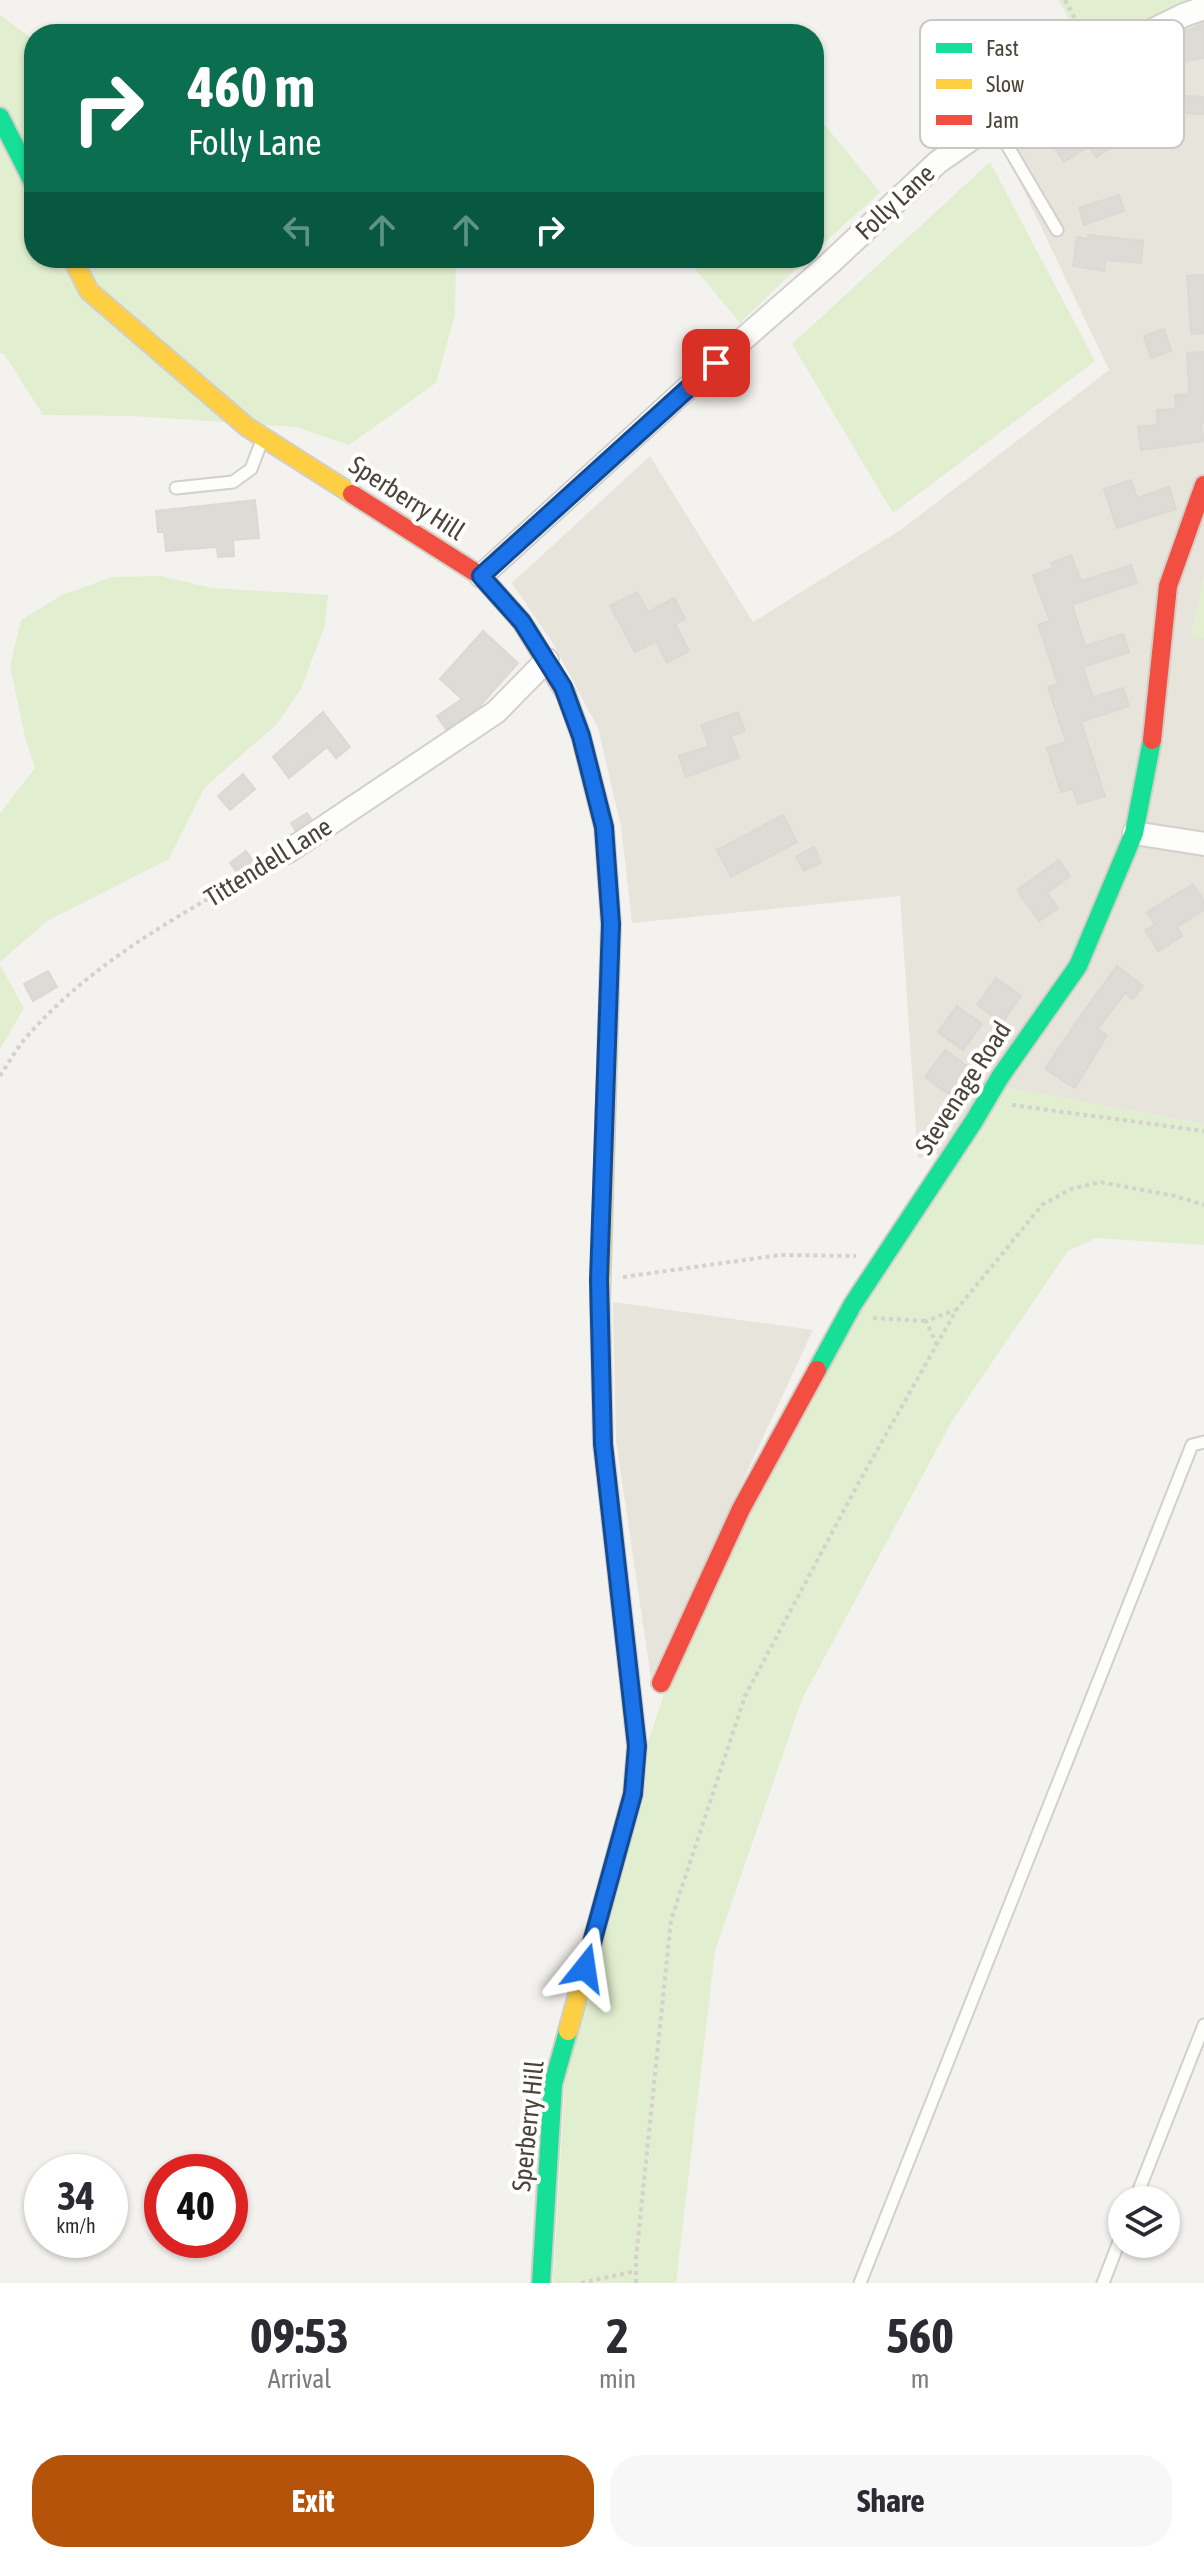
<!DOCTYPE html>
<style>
body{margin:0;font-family:"Asap Condensed",sans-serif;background:#f7f7f7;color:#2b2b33;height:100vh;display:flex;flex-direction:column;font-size:30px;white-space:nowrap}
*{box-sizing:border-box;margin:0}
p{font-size:26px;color:#7c7c81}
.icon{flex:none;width:44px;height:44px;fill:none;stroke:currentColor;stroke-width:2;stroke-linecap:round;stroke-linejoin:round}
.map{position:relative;height:2283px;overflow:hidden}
.drawer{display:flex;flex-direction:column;background:#fff;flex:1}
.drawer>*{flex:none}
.top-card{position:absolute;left:24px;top:24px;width:800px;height:244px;border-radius:32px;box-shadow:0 2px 6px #0004;background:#0b6e4f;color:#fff;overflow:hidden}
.tools{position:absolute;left:1108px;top:2186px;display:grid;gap:16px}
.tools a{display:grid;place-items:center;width:72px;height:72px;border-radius:50%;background:#fff;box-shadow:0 2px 6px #0004;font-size:40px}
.speed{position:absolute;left:24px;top:2154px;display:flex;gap:16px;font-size:40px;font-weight:700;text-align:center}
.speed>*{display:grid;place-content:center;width:104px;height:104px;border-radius:50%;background:#fff;box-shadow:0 2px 6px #0004;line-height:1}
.speed small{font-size:20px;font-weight:400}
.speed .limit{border:12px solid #d22;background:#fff;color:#111}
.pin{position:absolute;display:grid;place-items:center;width:68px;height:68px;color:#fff;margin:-34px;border-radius:16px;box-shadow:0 4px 12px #0006}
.me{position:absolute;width:88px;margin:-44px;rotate:15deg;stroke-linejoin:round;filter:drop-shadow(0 0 6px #0008)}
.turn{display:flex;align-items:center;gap:28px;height:168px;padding:0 32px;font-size:36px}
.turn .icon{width:104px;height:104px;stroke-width:2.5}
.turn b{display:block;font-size:56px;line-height:68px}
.lanes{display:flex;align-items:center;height:76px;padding:0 32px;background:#0003;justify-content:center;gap:40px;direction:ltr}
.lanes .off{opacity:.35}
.eta{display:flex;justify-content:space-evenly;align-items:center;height:136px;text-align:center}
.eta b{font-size:48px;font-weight:700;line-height:56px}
.action{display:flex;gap:16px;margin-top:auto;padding:16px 32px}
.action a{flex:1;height:92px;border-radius:32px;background:#b45309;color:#fff;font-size:32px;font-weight:700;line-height:92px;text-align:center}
.action a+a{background:#f7f7f7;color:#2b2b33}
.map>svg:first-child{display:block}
.residential{fill:#e7e4dc}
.green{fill:#e1eecf}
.building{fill:#dedbd6;stroke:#dcd9d4;stroke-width:2}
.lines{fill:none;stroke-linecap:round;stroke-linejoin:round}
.lane-casing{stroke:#d2d0cb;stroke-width:15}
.street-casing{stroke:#d2d0cb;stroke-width:26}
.fast-casing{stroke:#d3cfc5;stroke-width:22}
.slow-casing{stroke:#d3cfc5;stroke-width:22}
.jam-casing{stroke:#d3cfc5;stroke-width:22}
.path{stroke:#d3d2cc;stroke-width:4;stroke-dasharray:4 4;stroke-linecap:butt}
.lane{stroke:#fdfdfc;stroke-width:11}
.street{stroke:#fdfdfc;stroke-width:22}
.fast{stroke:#16e098;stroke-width:18}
.slow{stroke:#ffcf43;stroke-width:18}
.jam{stroke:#f24e42;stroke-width:18}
.route-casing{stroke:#114b97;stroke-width:20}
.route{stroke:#1a73e8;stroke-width:14}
.labels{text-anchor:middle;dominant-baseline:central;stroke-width:8;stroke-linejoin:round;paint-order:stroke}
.street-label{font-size:26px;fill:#4b4439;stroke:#fff}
.key{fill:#fff;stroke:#c9c7c4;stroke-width:2}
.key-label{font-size:22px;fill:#4b4439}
</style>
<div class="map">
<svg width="1204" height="2283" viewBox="0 0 1204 2283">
<rect width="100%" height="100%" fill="#f4f2ee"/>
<g class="residential">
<path d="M1204,17V578L1191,635L1204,638V1124L1003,1087L960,1151L918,1158L900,896L632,923L621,826L598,728L554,645L512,583L650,456L753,622L902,529L1109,370L997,134L1110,66L1187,23Z"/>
<path d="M613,1302L813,1330L651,1678L616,1440Z"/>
</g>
<g class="green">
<path d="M1058,0H1203L1088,50Z"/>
<path d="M0,15L34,40V258H456L455,315L436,383L349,445L296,427L134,416L43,415L4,354L0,353Z"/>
<path d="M814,112L880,192L814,252Z"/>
<path d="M990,162L1095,361L893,513L792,344Z"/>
<path d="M686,258H807L740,323Z"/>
<path d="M161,576L212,588L328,595L325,625L301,689L277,724L205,787L169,859L47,921L0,962V813L35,768L25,737L10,666L21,620L62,595L112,577Z"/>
<path d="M1204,578V638L1191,635Z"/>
<path d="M0,965L24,1008L0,1049Z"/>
<path d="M1003,1087L1204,1124V1245L1096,1238L1068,1251L952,1421L802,1699L715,1951L676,2283H553L565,2083L646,1748L664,1694L748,1512L851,1327Z"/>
</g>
<g class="building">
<path d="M1204,23V58L1184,61L1182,49L1163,58L1155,45Z"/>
<path d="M1186,96L1204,97V114L1185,113Z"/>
<path d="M1125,112L1137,131L1096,157L1089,146L1064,162L1050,141L1088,117L1096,129Z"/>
<path d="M1119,195L1124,211L1084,225L1079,208Z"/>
<path d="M1088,235L1143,241L1141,263L1106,260L1104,271L1073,266L1077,237L1089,239Z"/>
<path d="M1204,275V333L1191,334L1187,276Z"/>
<path d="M1164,329L1171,351L1151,358L1144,336Z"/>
<path d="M1204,352V423H1201L1204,441L1141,450L1138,427L1157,425V410L1176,409L1175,395L1189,394L1187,353Z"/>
<path d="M1131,480L1137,498L1169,487L1176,509L1117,528L1104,489Z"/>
<path d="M255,500L259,538L233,540L234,556L218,557L217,547L166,551L164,532H158L156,511Z"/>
<path d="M1071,555L1081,581L1131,565L1137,583L1072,605L1085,646L1123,634L1129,652L1083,667L1093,697L1123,688L1129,706L1081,722L1105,796L1078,804L1073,789L1061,792L1047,748L1066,742L1048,687L1058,684L1038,625L1050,621L1033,575L1053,568L1051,563Z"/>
<path d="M637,592L648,612L674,598L685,619L675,624L689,651L667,663L656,641L635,652L610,606Z"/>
<path d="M483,631L518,663L479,707L446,729L437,716L462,699L440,679Z"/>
<path d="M323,712L350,747L336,758L327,747L289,778L273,757Z"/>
<path d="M738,712L745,731L731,736L739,758L686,777L679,756L709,746L701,725Z"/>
<path d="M243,774L255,789L230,810L218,796Z"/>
<path d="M307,813L311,819L295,830L291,823Z"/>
<path d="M783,815L797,842L731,877L717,850Z"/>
<path d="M814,847L821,862L804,871L796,857Z"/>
<path d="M246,851L257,866L241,878L230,863Z"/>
<path d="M1059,860L1070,876L1047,893L1058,908L1039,921L1017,890Z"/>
<path d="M1193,884L1204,901V910L1177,927L1182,936L1158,951L1145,930L1155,925L1147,912Z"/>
<path d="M1117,966L1143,986L1133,999L1125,993L1098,1029L1107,1035L1075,1088L1045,1069L1084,1011Z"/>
<path d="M48,971L57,987L33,1001L24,984Z"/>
<path d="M996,978L1021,996L1002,1023L977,1005Z"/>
<path d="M957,1006L982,1024L963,1050L938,1032Z"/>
<path d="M945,1050L969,1068L950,1095L925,1077Z"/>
</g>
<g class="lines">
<defs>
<g id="lane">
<path d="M994,123L1057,230"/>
<path d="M176,488L233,482L251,469L263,438"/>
<path d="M1135,2200L1204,2025"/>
<path d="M860,2283L1192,1445L1204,1442"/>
<path d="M1103,2283L1122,2234"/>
</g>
<g id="street">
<path d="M481,576L693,383L828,265L938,162L1010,112L1096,58L1184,15L1204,8"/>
<path d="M1134,833L1204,844"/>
<path d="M287,852L496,712L547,660"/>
</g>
<g id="fast">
<path d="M0,117L34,184"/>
<path d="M600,1302L603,1444L628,1665"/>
<path d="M817,1370L853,1304L974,1121L1000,1077L1078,966L1134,833L1152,740"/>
<path d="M541,2283L553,2084L568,2031"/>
</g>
<g id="slow">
<path d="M72,258L89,291L247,427L352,494"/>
<path d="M566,694L581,736L604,827L611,924L600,1302"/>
<path d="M568,2031L633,1794L637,1746L628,1665"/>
</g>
<g id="jam">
<path d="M352,494L481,576L522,622L566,694"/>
<path d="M1152,740L1168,586L1204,485"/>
<path d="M661,1683L741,1509L817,1370"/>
</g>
</defs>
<use href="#lane" class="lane-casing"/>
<use href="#street" class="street-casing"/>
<use href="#fast" class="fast-casing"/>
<use href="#slow" class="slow-casing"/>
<use href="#jam" class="jam-casing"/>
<g class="path">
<path d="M1065,0L1086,39"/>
<path d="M0,1076C8,1064 15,1051 24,1040C91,961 184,913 272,862"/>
<path d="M1012,1105L1204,1131"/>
<path d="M623,1277L780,1255L856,1256"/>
<path d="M873,1318L926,1321"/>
<path d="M937,1345L926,1321L955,1310"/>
<path d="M581,2283L636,2271"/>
<path d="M636,2283V2258L671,1920L745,1696L859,1482L957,1309L1042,1205L1071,1189L1100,1182L1175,1196L1204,1205"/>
</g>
<use href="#lane" class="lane"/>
<use href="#street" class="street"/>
<use href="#fast" class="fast"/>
<use href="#slow" class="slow"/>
<use href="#jam" class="jam"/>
</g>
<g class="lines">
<defs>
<path id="route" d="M585,1968L633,1794L637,1746L603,1444L599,1280L611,924L604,827L581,736L563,687L522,622L481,576L716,363"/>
</defs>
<use href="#route" class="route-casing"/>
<use href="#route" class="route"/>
</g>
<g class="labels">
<g class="street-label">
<text transform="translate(895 202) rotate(-43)">Folly Lane</text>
<text transform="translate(407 498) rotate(33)">Sperberry Hill</text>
<text transform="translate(268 862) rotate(-32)">Tittendell Lane</text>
<text transform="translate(963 1088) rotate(-57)">Stevenage Road</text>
<text transform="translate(528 2126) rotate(-84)">Sperberry Hill</text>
</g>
</g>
<rect x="920" y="20" width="264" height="128" rx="12" class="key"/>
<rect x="936" y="43" width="36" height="10" fill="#16e098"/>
<rect x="936" y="79" width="36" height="10" fill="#ffcf43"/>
<rect x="936" y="115" width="36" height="10" fill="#f24e42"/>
<g class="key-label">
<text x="986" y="56">Fast</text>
<text x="986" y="92">Slow</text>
<text x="986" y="128">Jam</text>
</g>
</svg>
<div class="tools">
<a><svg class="icon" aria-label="layers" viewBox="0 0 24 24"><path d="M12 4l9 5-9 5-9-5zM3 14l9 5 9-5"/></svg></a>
</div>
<div class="speed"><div>34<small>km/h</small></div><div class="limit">40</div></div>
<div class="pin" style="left:716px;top:363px;background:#d93025"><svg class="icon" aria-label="arrive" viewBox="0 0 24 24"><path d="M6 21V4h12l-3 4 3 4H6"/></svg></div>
<svg class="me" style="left:585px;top:1968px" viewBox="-20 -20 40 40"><path d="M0-17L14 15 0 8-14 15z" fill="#1a73e8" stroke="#fff" stroke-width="4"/></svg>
<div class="top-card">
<div class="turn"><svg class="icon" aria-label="right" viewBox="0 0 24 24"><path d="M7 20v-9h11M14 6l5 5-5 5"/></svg><div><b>460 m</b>Folly Lane</div></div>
<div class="lanes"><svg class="icon off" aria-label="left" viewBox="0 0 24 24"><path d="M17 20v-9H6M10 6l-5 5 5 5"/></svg><svg class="icon off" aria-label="ahead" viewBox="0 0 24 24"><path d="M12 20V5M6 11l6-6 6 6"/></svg><svg class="icon off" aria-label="ahead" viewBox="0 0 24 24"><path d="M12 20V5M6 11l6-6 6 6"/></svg><svg class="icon" aria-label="right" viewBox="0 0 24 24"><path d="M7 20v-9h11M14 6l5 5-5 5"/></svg></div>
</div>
</div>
<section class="drawer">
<div class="eta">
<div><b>09:53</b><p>Arrival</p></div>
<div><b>2</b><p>min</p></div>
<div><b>560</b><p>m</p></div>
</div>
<div class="action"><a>Exit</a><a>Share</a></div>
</section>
